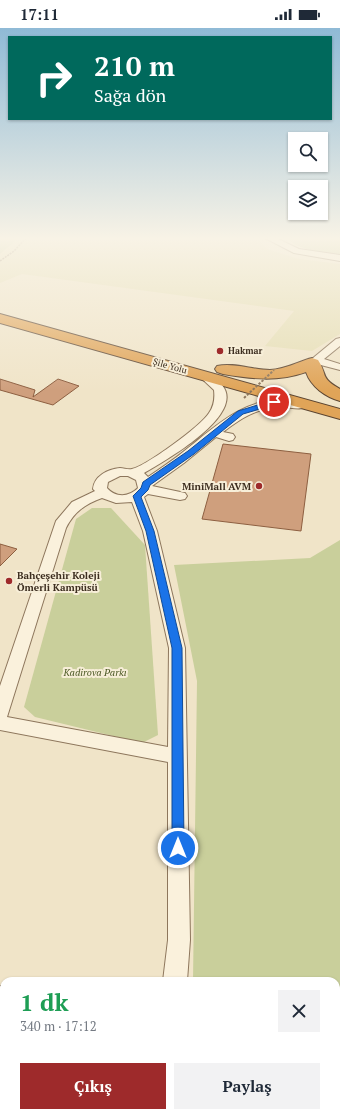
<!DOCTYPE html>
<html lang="tr">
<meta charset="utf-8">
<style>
body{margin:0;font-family:"PT Serif",serif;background:#f2f2f3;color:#1f2937;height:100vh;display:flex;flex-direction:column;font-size:15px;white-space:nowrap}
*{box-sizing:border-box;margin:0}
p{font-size:13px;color:#747a83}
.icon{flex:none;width:22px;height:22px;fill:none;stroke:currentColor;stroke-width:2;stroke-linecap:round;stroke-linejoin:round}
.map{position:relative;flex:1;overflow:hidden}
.drawer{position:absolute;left:0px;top:949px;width:340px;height:140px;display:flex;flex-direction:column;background:#fff;border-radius:12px 12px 0 0;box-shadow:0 1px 3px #0004}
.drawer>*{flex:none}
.guide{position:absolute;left:8px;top:8px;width:324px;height:84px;border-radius:0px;box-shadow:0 1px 3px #0004;background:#00695c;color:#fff;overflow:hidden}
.tools{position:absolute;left:288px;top:104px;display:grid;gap:8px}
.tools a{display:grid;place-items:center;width:40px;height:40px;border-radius:0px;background:#fff;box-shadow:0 1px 3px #0004;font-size:20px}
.pin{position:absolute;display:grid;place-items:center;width:34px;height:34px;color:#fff;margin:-17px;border:2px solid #fff;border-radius:50%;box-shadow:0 1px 4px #0007}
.me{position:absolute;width:44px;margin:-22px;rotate:0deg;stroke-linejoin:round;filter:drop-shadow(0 0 3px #0008)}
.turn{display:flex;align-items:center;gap:14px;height:84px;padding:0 20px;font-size:18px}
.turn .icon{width:52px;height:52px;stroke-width:2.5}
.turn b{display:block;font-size:28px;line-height:34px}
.round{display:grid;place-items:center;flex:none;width:42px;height:42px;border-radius:0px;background:#f2f2f3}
.summary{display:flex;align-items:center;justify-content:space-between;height:68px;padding:0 20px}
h1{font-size:24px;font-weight:800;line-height:30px;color:#1e9e55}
.button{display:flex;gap:8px;margin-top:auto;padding:8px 20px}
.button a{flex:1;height:46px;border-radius:0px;background:#9e2a2b;color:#fff;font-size:16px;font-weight:800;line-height:46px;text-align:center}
.button a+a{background:#f2f2f3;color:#1f2937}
.status{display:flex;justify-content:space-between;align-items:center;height:28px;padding:0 20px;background:#fff;direction:ltr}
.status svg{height:11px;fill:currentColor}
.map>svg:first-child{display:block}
.farmland{fill:#e6deb5}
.green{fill:#c9cf9b}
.building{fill:#cf9f7d;stroke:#8d5f41}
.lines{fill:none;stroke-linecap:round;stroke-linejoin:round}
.minor-casing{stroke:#8d765c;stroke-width:2}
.highway-casing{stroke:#5b4430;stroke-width:2}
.path{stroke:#8d765c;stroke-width:1.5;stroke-dasharray:2 1;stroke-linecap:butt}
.minor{fill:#faf1dc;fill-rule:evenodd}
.highway{fill:#e0a458;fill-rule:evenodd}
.path-bridge{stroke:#8d765c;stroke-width:2;stroke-dasharray:2.5 1.5;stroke-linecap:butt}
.route{fill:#1a73e8;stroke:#114b97}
.poi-dot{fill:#9e2a2b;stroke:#f7eed8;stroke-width:1.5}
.labels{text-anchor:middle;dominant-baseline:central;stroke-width:4;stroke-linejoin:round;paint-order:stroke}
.far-poi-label{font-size:9px;font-weight:bold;fill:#3d2e20;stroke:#f7eed8;text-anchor:start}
.far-street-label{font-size:9px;fill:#3d2e20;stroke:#f7eed8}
.poi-label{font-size:10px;font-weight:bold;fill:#3d2e20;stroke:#f7eed8;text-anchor:end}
.park-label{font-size:10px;font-style:italic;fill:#4d5a26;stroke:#f7eed8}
</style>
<div class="status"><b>17:11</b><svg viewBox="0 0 49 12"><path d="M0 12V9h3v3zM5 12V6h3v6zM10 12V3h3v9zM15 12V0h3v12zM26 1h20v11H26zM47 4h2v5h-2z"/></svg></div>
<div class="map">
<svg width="340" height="1089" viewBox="0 0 340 1089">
<rect width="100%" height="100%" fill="#f0e4c8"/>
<path class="farmland" d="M19,210H257L267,221L299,231L340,236V306L312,323L265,318L294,283L22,246L0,255V226Z"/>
<g class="green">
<path d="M0,210H19L0,226Z"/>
<path d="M287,210H340V226C324,224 298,223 287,210Z"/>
<path d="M92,480H111L145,517L158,707L142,715L35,689L24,679L76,491Z"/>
<path d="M340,512V1089H191V1085H336V953H193L197,653L174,537L310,530Z"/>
</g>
<g class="building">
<path d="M0,351L35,362L33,369L58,351L79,358L53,377L0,362Z"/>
<path d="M223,416L311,426L301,503L202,491Z"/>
<path d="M0,516L17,521L0,538Z"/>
</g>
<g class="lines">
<defs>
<g id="minor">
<path d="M265,210H276L299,221L340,227V233L294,225Z"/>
<path d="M340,310V318L324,331L340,336V342L317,336L312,338L308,337L307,335L336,311Z"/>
<path d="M205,345C211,346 218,352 222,357C247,387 163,434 144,445L148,449C161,440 175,431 188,420C218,396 247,368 290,372C295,373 303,372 307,377C302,384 288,378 280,379C257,380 241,390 223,404L233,406L235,409L233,412L229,413L216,409L184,435L152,458L185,465L187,468L185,471L180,472L148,466L144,469L157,503L185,620L190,912L187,953H163L168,912V734L0,702V658L56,493L72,474L95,463L93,461C94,448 108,441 120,440C124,440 128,442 132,441C146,438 201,398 209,385C214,378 215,371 214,362L199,348ZM120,448H128L136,452L138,460C129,469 116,470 107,460L108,454ZM102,470L116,475L132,474L143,503L169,620L168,719L7,689L66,500C74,484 85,476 102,470Z"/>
<path d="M0,958L4,960V984L0,982Z"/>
<rect x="88" y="1085" width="26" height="4"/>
<path d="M152,1085H178L177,1089H151Z"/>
</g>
<g id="highway">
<path d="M0,286L340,381V391L0,295Z"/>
<path d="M312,330L318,332C328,347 319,349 340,361V373C326,369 311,359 306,344C278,354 252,351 223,346L217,344L215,341L217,338C233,334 253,342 270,342C286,341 297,334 312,330Z"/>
</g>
</defs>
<use href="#minor" class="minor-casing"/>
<use href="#highway" class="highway-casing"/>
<path class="path" d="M0,233L14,223L26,210"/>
<use href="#minor" class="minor"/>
<use href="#highway" class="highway"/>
<path class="path-bridge" d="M244,370L274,342"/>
</g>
<linearGradient id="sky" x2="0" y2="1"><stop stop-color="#8fbad6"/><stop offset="0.58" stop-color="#f8f3e6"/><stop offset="1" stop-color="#f8f3e6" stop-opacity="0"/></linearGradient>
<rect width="340" height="363" fill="url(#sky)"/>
<path class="route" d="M274,372L277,373V376L243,386L194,426L150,457L148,462L141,469L154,503L182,620L184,820L182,824L178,826L174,824L172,820V620L146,503L133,468L141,460L143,454L188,423L238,383Z"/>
<g class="poi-dot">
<circle cx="220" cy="323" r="4"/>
<circle cx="259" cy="458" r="4"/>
<circle cx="9" cy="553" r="4"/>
</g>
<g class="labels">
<g class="far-poi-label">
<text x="228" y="323">Hakmar</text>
</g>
<g class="far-street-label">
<text transform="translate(170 338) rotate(16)">Şile Yolu</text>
</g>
<g class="poi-label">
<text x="251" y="458">MiniMall AVM</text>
<text x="17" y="547" text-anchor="start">Bahçeşehir Koleji<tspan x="17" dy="12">Ömerli Kampüsü</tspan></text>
</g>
<g class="park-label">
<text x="95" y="644">Kadirova Parkı</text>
</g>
</g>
</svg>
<div class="tools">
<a><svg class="icon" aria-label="search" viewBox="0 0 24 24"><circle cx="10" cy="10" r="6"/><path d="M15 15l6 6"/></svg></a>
<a><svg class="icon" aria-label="layers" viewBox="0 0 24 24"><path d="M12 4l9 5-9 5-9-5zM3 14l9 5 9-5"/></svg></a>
</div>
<div class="pin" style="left:274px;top:374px;background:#d93025"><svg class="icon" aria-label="arrive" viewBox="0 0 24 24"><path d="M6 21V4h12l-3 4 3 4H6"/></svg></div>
<svg class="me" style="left:178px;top:820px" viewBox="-20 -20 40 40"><circle r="17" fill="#1a73e8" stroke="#fff" stroke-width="3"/><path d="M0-11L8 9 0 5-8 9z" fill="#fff"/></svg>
<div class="guide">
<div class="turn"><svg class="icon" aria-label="right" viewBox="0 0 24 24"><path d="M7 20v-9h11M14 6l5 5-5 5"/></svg><div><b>210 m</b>Sağa dön</div></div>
</div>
<section class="drawer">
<div class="summary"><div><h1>1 dk</h1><p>340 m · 17:12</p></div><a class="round"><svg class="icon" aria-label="close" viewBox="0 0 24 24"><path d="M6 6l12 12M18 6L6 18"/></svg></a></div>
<div class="button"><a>Çıkış</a><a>Paylaş</a></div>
</section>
</div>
